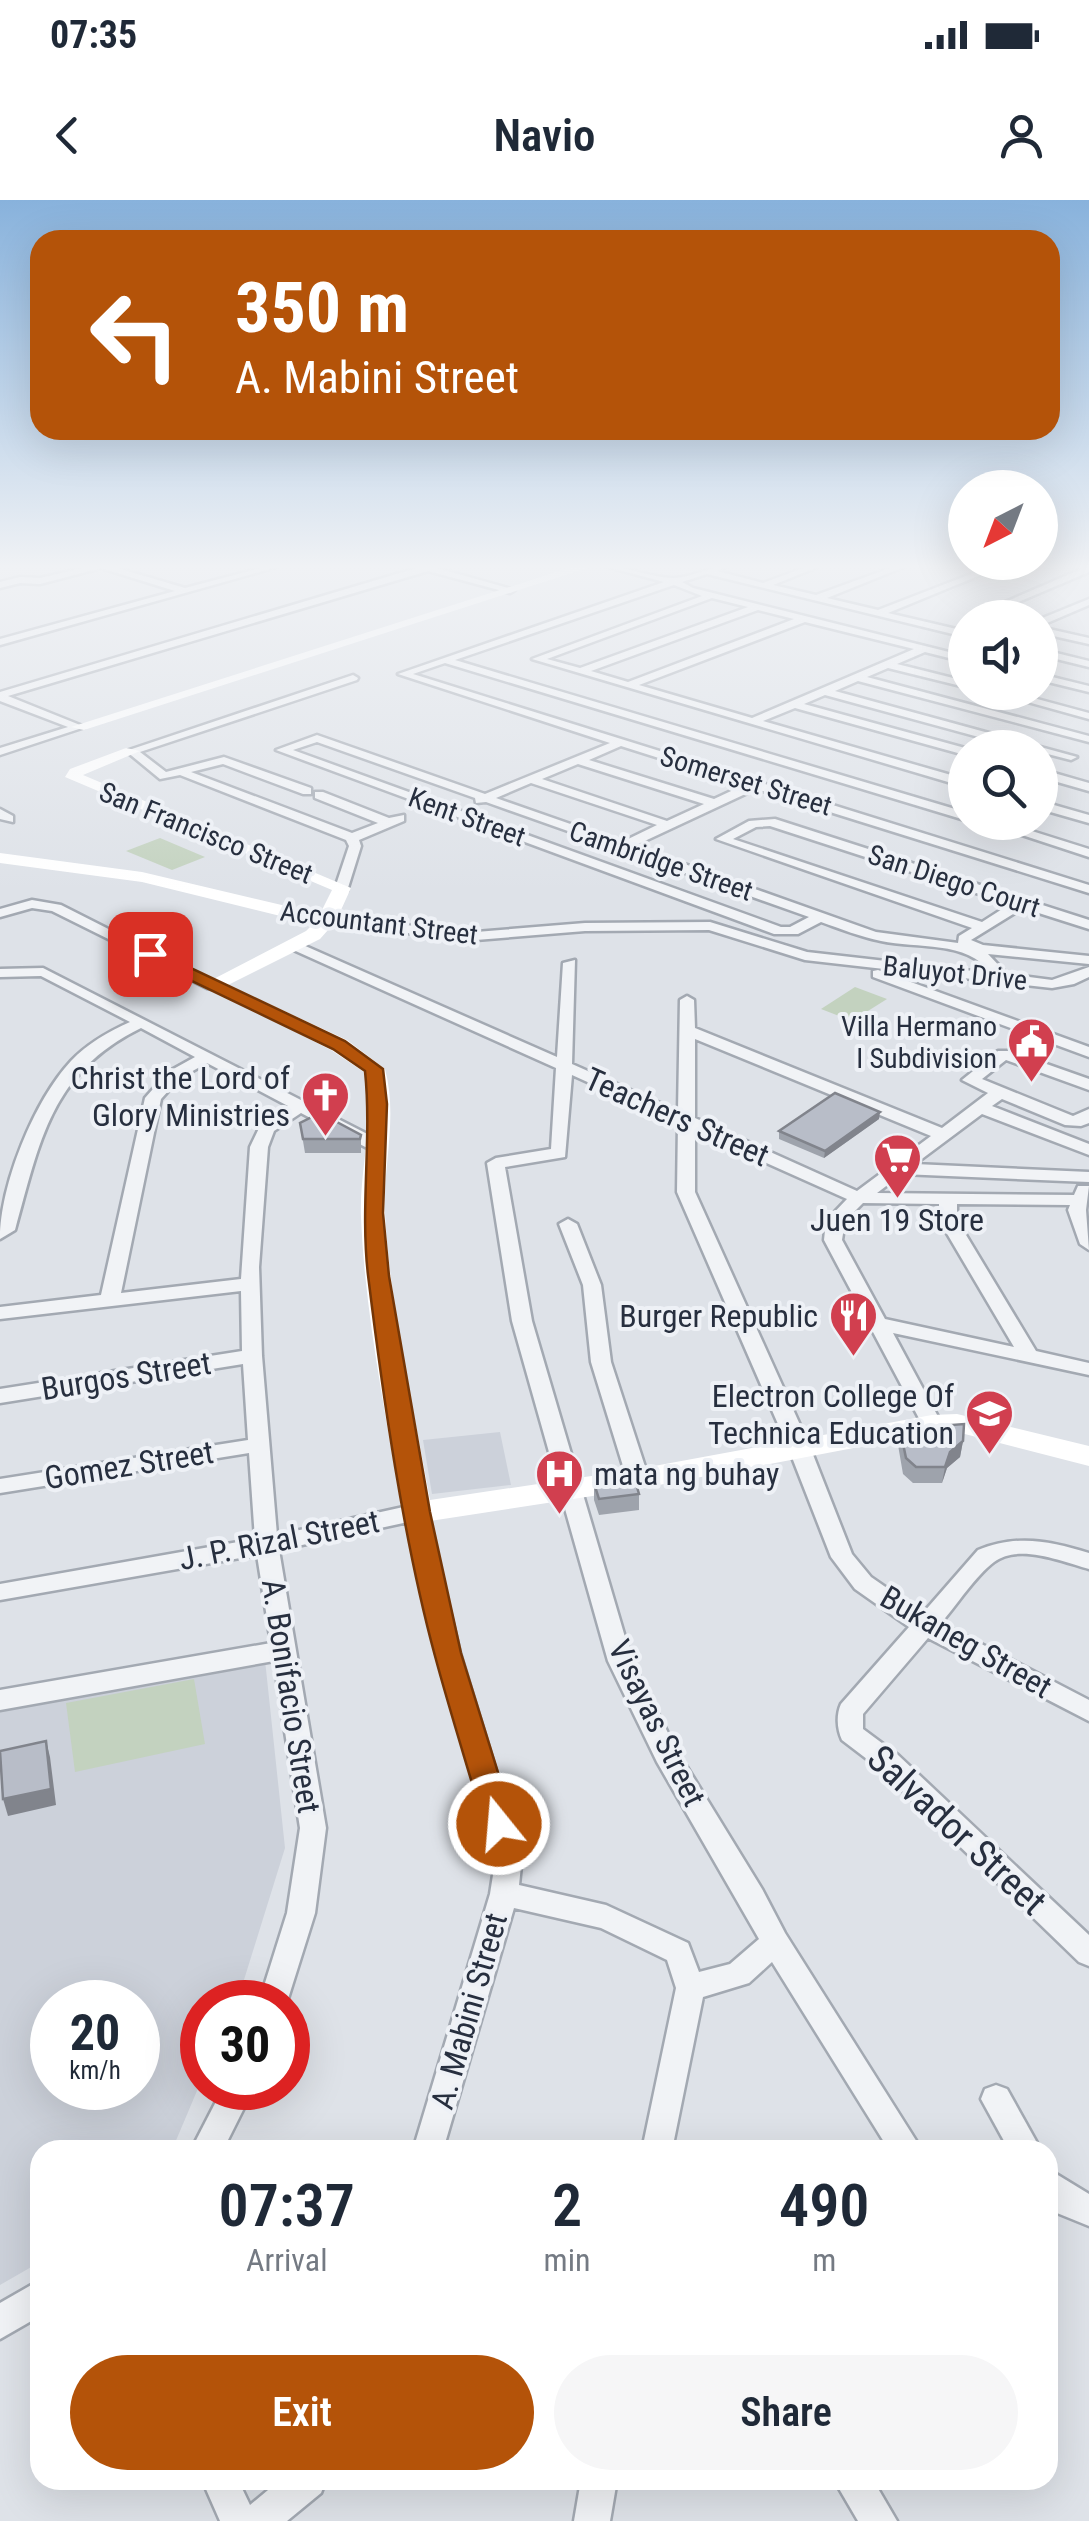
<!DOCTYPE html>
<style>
body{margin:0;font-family:"Roboto Condensed",sans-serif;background:#f6f6f7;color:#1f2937;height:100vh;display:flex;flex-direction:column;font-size:38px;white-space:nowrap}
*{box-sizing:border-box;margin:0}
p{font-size:32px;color:#747a83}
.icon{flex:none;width:55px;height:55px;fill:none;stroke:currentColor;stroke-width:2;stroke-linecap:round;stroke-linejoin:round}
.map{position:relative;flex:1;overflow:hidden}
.details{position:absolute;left:30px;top:1940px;width:1028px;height:350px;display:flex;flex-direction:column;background:#fff;border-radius:30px;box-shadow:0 10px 40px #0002}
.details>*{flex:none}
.banner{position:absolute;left:30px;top:30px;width:1030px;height:210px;border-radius:30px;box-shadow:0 10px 40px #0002;background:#b45309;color:#fff;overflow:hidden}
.needle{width:65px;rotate:222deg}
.controls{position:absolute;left:948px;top:270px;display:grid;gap:20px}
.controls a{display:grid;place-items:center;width:110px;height:110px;border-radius:50%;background:#fff;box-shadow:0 10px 40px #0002;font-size:50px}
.speed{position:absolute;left:30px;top:1780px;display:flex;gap:20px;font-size:50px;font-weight:700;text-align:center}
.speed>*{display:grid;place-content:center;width:130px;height:130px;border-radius:50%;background:#fff;box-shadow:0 10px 40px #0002;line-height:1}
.speed small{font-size:25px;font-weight:400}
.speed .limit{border:15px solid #d22;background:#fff;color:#111}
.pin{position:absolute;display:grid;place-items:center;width:85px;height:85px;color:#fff;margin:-42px;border-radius:20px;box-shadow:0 5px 15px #0006}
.me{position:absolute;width:110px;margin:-55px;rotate:343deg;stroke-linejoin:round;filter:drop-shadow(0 0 8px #0008)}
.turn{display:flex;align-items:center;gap:35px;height:210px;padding:0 40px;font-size:45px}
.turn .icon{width:130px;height:130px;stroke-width:2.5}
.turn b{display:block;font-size:70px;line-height:85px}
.eta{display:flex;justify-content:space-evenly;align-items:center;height:170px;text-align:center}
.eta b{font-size:60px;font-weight:600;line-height:70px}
.primary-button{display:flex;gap:20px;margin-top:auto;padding:20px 40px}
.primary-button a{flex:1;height:115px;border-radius:60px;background:#b45309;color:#fff;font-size:40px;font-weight:600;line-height:115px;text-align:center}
.primary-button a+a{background:#f6f6f7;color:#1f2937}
.status{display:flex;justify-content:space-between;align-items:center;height:70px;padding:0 50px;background:#fff;direction:ltr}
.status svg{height:28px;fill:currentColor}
header{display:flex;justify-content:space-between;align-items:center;height:130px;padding:0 40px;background:#fff;font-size:45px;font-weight:600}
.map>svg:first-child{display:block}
.built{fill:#ccd1da;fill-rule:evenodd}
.green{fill:#c3d2bf}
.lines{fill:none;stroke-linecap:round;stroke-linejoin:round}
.street-casing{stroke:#a3a9b2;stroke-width:5}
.street{fill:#f1f3f6;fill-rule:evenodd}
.secondary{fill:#fff;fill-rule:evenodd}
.wall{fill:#9ea3ac}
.shaded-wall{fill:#81848c}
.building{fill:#b8bdc8;stroke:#81848c;stroke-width:2.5}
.route{fill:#b45309;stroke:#753606;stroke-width:2.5}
.labels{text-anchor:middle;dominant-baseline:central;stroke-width:8;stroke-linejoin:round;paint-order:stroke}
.far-street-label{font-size:28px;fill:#272f3f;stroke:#eef1f6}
.far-poi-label{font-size:28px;fill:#272f3f;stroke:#eef1f6;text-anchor:end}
.poi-label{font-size:32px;fill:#272f3f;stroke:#eef1f6;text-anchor:end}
.street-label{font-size:32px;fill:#272f3f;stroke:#eef1f6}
.near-street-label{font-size:38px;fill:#272f3f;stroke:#eef1f6}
</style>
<div class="status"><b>07:35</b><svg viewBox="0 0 49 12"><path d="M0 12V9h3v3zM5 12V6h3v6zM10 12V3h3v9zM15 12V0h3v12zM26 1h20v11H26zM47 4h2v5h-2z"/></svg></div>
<header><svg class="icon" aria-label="back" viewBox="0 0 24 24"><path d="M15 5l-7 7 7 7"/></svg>Navio<svg class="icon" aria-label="person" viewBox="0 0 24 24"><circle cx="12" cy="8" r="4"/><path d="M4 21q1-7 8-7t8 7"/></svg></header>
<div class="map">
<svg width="1089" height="2321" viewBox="0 0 1089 2321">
<rect width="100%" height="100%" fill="#dee2e8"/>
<g class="built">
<path d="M500,1232L511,1285L432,1294L423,1240Z"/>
<path d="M265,1460L285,1648L243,1783L235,1802H202V1879L172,1950H40V2062L0,2085V1509ZM52,1802H138V1888H52Z"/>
</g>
<g class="green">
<path d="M160,638L205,657L172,670L126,651Z"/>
<path d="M855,787L887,799L852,821L821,809Z"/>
<path d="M194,1479L205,1544L75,1572L66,1503Z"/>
</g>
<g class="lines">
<defs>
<g id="street">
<path d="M87,367H114L185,388L264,367H277L0,445V439L175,391L101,368L40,384L20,383L0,388V382L20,377L40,378Z"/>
<path d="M420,367H433L515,390L510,393L428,371L8,496L85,527L0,555V548L68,527L0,501V492Z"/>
<path d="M608,367C630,367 649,377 671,378C689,379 707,367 725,367L717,371L763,383L806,367H818L773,385L816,395L893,367H904L827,398L878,410L989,367H1000L888,413L965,431V437L707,374L682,382L693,388L965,456V462L925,452L897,464L965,481V487L888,468L867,477L1089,536V542L858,481L835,491L1077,557L1071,560L1040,552V548H1019L825,495L804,504L965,548V555L795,508L763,521L965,579V587L532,459L702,396L674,385L455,460L965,612V620L445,463L413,474L1089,685V693L756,589L634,646L876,732L958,743L959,736L972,728L716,639L749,621L775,619L1089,720V729L1023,708L971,740L983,745L1089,756V764L988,754L1007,774L1052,780L1089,767V777L1074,784L1052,788L805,760L709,730L585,731L476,740L321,724L319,721L326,717L476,732L585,723L710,722L807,752L991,773C967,740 917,749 881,741C861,737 841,729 821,722L798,734H774L276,550L317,535L485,594L610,543L398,474L664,382ZM712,398L748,407L580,468L547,459ZM758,410L794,419L628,482L591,471ZM805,422L914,449L752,518L639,485ZM317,542L475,598L476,603L486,602L613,647L614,651H623L809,717L790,727H781L293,550ZM621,546L744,585L714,599L589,560ZM578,564L704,604L667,621L542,579ZM531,583L657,625L622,642L496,598ZM770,626L1010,704L982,722L733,639L756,627Z"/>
<path d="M1086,367H1089V372L981,418H968Z"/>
<path d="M1089,399V405L1040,426V419Z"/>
<path d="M1040,427L1089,438V444L1040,433Z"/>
<path d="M1040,449L1089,461V467L1040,455Z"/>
<path d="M1040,474L1089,486V492L1040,480Z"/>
<path d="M353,475L358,478L357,480L140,552L166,572L224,557L311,588V594H303L223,564L191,572L352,633L378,623L315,598V592H323L389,618L404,615V621L359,640L361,646L347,691L335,688L349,646L346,640L180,575L160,579L126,551Z"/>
<path d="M992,492H1011L1089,513V519Z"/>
<path d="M1040,569L1089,583V591L1040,577Z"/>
<path d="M1040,601L1089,615V623L1040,609Z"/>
<path d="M0,609L13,616V622L0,619Z"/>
<path d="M982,622H1003L1089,649V657Z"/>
<path d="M32,700L61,705L219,785L212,789L207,788L52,711L32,708L0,717V709Z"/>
<path d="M294,741L557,857L563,763L575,760L572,864L678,911L680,800L687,796L694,800L695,828L942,928L988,893L962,880L998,851H1010L1089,879V890L1006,860L982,879L1073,916L1089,909V923L1081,926L1065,925L1002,899L992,906L1089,944V955L982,914L915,964L1089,972V982L902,974L877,993L1074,995L1078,986H1089L1086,1010L1089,1050L1080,1044L1068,1010L1070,1005L957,1004V1020L1036,1151L1089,1163V1175L893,1133L942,1224L932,1231L922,1224L824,1040L826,1021L847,999L695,931V992L810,1247L852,1354L871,1377L923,1413L978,1350C1017,1334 1050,1341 1089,1353V1369C1063,1362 1019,1343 994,1362C976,1375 956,1406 941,1423L1089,1500V1521L928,1438L863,1514V1529L898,1555L1089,1735V1766L1079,1762L880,1569L842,1540C837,1529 836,1515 841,1504L909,1427L855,1389L831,1357L788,1247L677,992L678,923L572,875L565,957L505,967L532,1121L632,1461L676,1549L762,1689L785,1733L922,1950H889L772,1762L749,1783L703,1797L672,1950H642L676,1788L667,1760L601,1728L514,1708L443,1950H413L490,1694L496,1656L436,1453L408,1322L279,1350L326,1628L315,1713L287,1802H259L287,1713L300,1628L274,1461L0,1510V1490L271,1443L257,1355L0,1400V1384L255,1339L249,1253L0,1293V1279L248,1240L243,1164L0,1203V1189L242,1151L241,1091L0,1119V1107L101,1095L145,898L168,872L195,857L141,828C51,872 40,941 15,1030L0,1039C0,985 34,901 71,861C88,843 108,832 130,822L41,776L0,777V769L43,768L383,942V950H371L301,913L274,931L268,947L259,1067L262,1156L277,1335L417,1304L425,1307L460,1453L522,1656L519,1685L606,1705L688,1743L699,1772L730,1764L759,1739L657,1562L608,1461L512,1121L487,963L496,958L551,949L556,868L289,748L287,745ZM695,839L931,936L857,991L695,918ZM207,863L288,906L261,924L250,947L241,1079L121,1093L161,899L180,878ZM863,1003L939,1004V1020L1014,1147L885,1119L842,1040L845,1021Z"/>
<path d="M878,770L1089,847V857L873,777V771Z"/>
<path d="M568,1019L577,1024L601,1085L611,1162L649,1279L646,1284H630L627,1279L591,1162L583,1085L559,1024Z"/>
<path d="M996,1885L1007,1889L1041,1950H1009L981,1899L985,1889Z"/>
<path d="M223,1888H254L223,1950H191Z"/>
<path d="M1048,1969L1089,1994V2026L1057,2013L1048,2005Z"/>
<path d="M40,2080V2116L0,2139V2103Z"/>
<path d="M202,2280H238L250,2305L280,2280H326L321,2293L287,2321H220Z"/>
<path d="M581,2280H617L610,2321H574Z"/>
<path d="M834,2280H873L897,2321H858Z"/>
</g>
</defs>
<use href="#street" class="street-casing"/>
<use href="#street" class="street"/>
<g class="secondary">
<path d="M572,367H590L84,530L71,527Z"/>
<path d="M126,548L140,551L83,575L351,688L336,721L320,739L228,785L347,840L385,869C398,917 383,964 385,1013C390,1109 413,1205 430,1300L638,1269L932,1215L957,1214L1089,1246V1266L957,1232L932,1233L638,1289L417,1323L406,1319L402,1312C386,1214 365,1116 361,1017C359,968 376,920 364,872L331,850L202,785L306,731L313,724L142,682L0,663V653L142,672L320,714L332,690L65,577L70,569Z"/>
</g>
</g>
<g class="wall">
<path d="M879,919L824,958L779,939V931Z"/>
<path d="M300,923L361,935V953H305Z"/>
<path d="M900,1229L963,1241L960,1257L947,1268L942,1283H913L903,1274L898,1245Z"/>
<path d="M594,1283L639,1294V1310L599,1315L594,1300Z"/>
</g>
<g class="shaded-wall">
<path d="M880,912L879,919L824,958L825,951Z"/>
<path d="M963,1241L960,1257L947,1268L942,1283L945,1267L950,1252Z"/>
<path d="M46,1541L50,1557L56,1605L8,1616L3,1599Z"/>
</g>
<g class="building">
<path d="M835,893L880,912L825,951L779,931Z"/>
<path d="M320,913L361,935L360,939H303L300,923Z"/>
<path d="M964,1224L963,1241L950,1252L945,1267H916L906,1258L900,1229Z"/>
<path d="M634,1277L639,1294L599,1299L594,1283Z"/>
<path d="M46,1541L51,1589L3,1599L0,1551Z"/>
</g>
<linearGradient id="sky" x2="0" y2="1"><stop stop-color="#88b2dc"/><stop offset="0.53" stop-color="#f0f2f5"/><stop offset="1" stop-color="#f0f2f5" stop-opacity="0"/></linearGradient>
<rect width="1089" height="692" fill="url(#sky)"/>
<path class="route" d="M144,751H155L345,841L383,869L387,904L383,1013L389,1076L430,1312L461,1453L514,1624L510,1632L499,1636L489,1632L484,1624C468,1568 450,1512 435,1456C403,1338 383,1197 368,1075C360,1007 372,939 365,871L333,849L144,758Z"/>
<defs>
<symbol id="civic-pin" viewBox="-11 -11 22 30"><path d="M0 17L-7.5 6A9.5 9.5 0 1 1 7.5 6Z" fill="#d13f4f" stroke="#eef1f6"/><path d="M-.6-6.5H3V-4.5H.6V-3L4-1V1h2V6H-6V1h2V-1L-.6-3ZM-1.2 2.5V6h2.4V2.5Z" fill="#fff"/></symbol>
<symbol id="church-pin" viewBox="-11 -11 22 30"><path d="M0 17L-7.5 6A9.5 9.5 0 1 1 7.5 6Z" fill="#d13f4f" stroke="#eef1f6"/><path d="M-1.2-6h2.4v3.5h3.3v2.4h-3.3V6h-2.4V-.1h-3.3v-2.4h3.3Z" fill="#fff"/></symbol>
<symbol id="supermarket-pin" viewBox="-11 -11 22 30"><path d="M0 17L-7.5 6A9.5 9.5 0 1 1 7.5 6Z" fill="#d13f4f" stroke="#eef1f6"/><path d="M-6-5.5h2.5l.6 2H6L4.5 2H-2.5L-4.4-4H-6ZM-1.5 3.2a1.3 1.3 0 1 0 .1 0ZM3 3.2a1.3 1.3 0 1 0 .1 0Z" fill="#fff"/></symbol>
<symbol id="restaurant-pin" viewBox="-11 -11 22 30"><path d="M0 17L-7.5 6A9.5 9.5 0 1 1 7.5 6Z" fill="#d13f4f" stroke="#eef1f6"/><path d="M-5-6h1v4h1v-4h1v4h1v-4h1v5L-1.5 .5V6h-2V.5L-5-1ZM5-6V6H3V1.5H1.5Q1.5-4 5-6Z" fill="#fff"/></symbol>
<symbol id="university-pin" viewBox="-11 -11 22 30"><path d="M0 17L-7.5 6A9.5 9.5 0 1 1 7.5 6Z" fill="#d13f4f" stroke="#eef1f6"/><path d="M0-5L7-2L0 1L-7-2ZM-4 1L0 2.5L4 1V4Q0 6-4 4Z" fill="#fff"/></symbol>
<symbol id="hospital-pin" viewBox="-11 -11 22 30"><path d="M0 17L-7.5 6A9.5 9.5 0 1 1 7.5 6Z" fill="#d13f4f" stroke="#eef1f6"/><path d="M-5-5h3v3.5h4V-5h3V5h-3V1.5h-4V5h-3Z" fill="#fff"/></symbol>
</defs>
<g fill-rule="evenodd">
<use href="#civic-pin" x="1004" y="814" width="55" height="75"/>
<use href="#church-pin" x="298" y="868" width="55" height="75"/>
<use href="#supermarket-pin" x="870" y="930" width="55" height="75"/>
<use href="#restaurant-pin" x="826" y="1088" width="55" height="75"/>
<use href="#university-pin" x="962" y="1186" width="55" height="75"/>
<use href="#hospital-pin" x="532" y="1246" width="55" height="75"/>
</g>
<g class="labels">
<g class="far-street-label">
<text transform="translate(746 581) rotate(17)">Somerset Street</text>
<text transform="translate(467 617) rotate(20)">Kent Street</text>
<text transform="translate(206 633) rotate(22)">San Francisco Street</text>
<text transform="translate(661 661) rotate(19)">Cambridge Street</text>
<text transform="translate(954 681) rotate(18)">San Diego Court</text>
<text transform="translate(379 723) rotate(7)">Accountant Street</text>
<text transform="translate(955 773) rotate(6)">Baluyot Drive</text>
</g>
<g class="far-poi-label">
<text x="997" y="826">Villa Hermano<tspan x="997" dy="32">I Subdivision</tspan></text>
</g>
<g class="poi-label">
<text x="290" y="878">Christ the Lord of<tspan x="290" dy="37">Glory Ministries</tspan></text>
<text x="897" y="1020" text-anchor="middle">Juen 19 Store</text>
<text x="818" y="1116">Burger Republic</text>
<text x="954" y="1196">Electron College Of<tspan x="954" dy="37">Technica Education</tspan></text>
<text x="594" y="1274" text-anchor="start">mata ng buhay</text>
</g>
<g class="street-label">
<text transform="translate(677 917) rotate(24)">Teachers Street</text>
<text transform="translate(126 1176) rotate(-9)">Burgos Street</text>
<text transform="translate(129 1265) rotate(-9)">Gomez Street</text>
<text transform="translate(279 1340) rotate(-11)">J. P. Rizal Street</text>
<text transform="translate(966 1442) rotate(30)">Bukaneg Street</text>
<text transform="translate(291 1496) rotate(81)">A. Bonifacio Street</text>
<text transform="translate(657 1523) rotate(64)">Visayas Street</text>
<text transform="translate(469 1811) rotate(-74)">A. Mabini Street</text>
</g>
<g class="near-street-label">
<text transform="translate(957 1630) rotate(43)">Salvador Street</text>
</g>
</g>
</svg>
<div class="controls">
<a><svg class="needle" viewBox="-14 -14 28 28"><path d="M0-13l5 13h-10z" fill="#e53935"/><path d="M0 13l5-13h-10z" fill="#747a83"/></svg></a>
<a><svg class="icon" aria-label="sound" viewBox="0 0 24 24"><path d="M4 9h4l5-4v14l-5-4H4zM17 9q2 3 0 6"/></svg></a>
<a><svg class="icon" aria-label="search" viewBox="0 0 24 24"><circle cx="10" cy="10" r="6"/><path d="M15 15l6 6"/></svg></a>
</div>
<div class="speed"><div>20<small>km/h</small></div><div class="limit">30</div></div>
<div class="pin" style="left:150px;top:754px;background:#d93025"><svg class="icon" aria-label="arrive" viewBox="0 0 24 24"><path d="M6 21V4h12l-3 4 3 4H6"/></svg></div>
<svg class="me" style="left:499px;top:1624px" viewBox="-20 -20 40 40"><circle r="17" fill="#b45309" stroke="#fff" stroke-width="3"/><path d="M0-11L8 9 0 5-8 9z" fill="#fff"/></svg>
<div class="banner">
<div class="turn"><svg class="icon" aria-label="left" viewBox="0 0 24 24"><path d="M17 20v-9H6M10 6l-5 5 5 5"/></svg><div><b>350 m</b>A. Mabini Street</div></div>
</div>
<section class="details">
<div class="eta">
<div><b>07:37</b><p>Arrival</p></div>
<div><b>2</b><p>min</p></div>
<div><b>490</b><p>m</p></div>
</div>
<div class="primary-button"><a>Exit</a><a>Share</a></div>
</section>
</div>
